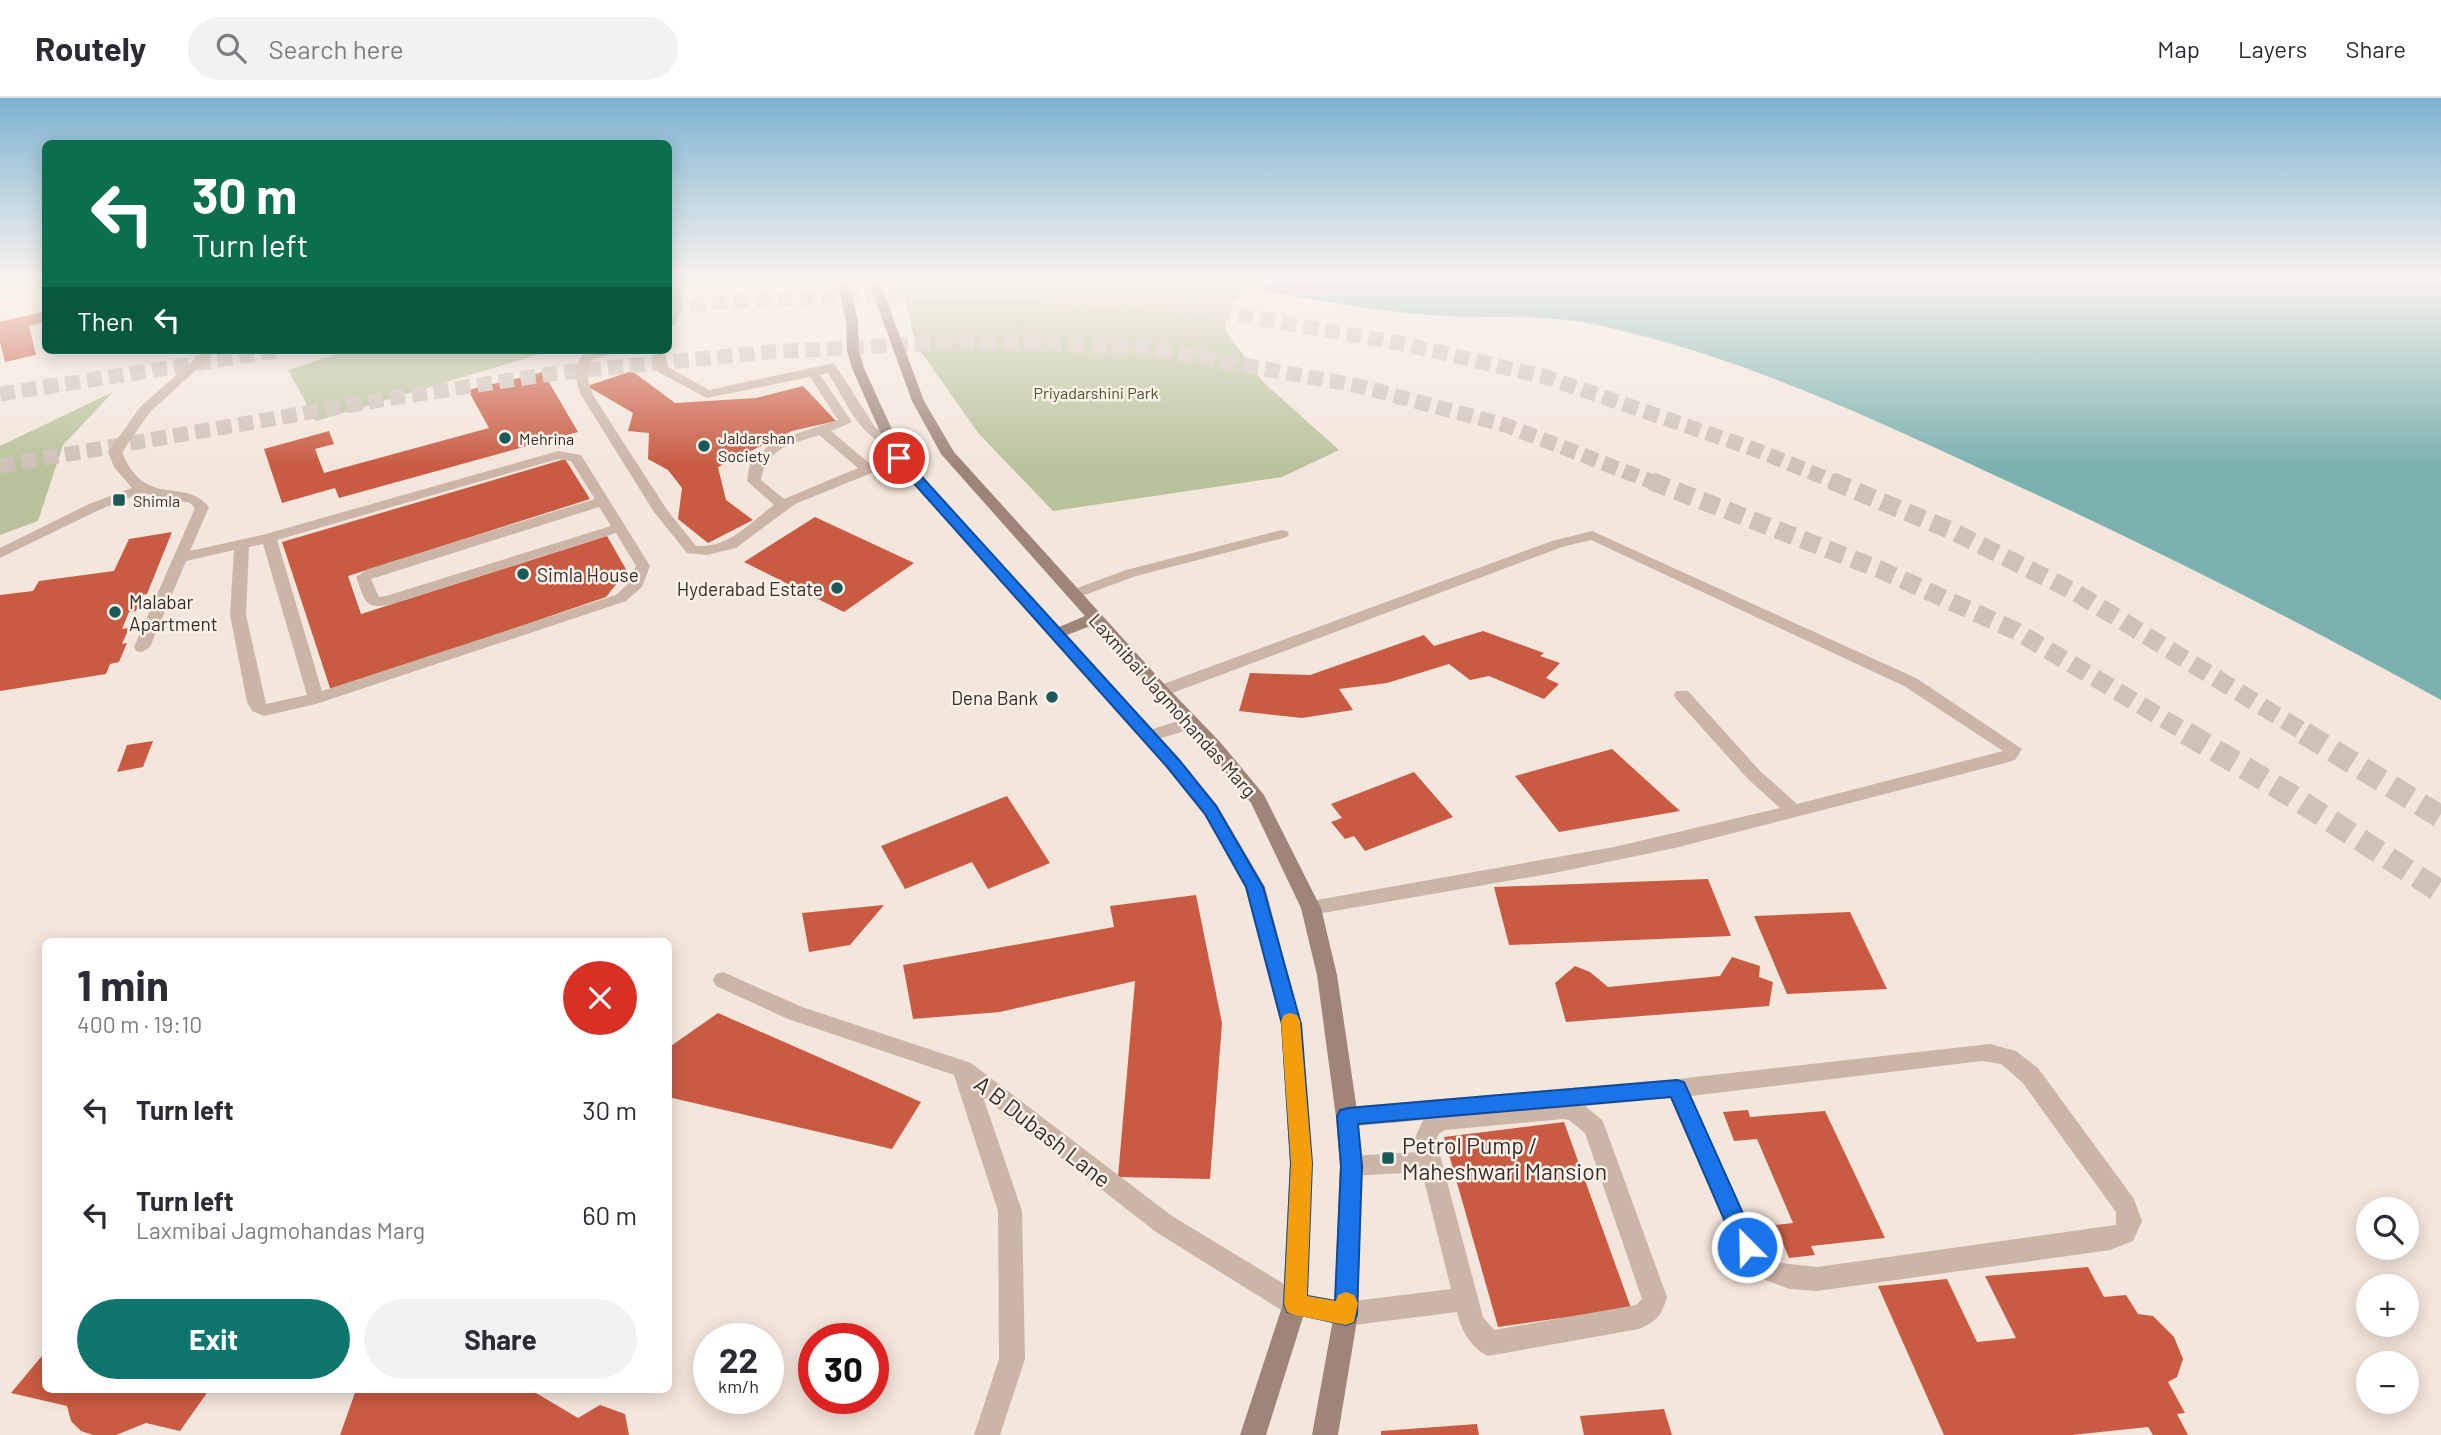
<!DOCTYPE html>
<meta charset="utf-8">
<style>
body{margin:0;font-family:Barlow,sans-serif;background:#f2f2f3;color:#2b2b33;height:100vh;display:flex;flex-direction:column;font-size:26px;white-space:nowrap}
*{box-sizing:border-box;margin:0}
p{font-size:23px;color:#7c7c81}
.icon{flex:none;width:38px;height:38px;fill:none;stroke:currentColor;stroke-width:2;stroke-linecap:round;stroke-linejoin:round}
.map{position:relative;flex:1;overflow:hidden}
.sheet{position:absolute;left:42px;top:840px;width:630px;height:455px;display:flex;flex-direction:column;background:#fff;border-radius:10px;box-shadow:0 4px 18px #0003}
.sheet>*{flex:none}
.guide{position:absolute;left:42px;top:42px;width:630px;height:214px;border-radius:10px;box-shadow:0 4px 18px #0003;background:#0b6e4f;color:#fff;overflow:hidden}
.controls{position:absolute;left:2356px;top:1099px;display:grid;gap:14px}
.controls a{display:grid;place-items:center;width:63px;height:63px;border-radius:50%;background:#fff;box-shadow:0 4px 18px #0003;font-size:35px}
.speed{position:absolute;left:693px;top:1225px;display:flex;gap:14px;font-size:35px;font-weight:700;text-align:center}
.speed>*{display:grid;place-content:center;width:91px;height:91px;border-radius:50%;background:#fff;box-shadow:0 4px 18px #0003;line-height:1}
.speed small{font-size:18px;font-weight:400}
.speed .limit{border:10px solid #d22;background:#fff;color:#111}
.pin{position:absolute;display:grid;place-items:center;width:60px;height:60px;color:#fff;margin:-30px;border:4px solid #fff;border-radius:50%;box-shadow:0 2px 7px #0007}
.me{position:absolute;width:77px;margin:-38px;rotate:337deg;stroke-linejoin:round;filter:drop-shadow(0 0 5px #0008)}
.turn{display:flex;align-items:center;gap:24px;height:147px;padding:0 35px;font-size:32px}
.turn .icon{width:91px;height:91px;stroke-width:2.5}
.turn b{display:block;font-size:49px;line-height:60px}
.then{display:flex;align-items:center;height:66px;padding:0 35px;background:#0003;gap:14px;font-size:26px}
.round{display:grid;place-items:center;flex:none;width:74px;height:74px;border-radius:37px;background:#f2f2f3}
.summary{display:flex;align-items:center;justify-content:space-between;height:119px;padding:0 35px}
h1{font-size:42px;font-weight:700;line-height:52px}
.primary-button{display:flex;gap:14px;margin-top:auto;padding:14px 35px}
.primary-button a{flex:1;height:80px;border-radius:42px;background:#0f766e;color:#fff;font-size:28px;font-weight:700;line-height:80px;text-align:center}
.primary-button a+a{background:#f2f2f3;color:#2b2b33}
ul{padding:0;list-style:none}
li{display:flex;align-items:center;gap:21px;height:105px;padding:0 35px}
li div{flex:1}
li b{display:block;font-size:26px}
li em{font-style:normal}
header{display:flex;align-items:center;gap:42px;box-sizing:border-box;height:98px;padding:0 35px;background:#fff;border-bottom:2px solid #e1e1e2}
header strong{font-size:33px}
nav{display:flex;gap:38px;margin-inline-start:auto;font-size:24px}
.search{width:490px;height:63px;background:#f2f2f3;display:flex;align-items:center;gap:18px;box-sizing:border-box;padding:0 24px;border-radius:38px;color:#7c7c81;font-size:26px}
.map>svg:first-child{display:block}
.green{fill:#b8c29b}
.water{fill:#7ab1af}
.building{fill:#c95b43}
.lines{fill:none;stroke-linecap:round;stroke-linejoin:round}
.motorway-tunnel-far2{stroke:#cec1b8;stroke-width:15;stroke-dasharray:15 7;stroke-linecap:butt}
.motorway-tunnel-far1{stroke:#cec1b8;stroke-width:18;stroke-dasharray:18 9;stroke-linecap:butt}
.motorway-tunnel{stroke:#cec1b8;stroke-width:23;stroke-dasharray:23 11;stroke-linecap:butt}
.minor{fill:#cbb5a7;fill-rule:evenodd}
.secondary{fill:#9f8478;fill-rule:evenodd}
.route{fill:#1a73e8;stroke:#114b97;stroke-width:2}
.slow{fill:#f59e0b}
.poi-dot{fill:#1c5a5a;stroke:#faf1e8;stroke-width:2.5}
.labels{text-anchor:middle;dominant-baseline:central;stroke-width:5;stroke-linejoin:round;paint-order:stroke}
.far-park-label{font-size:16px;fill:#49572b;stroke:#faf1e8}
.far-poi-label{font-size:16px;fill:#382c28;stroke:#faf1e8;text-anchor:start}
.poi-label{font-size:19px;fill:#382c28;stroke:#faf1e8;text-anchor:start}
.street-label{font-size:19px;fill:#382c28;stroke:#faf1e8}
.near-street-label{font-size:23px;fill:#382c28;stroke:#faf1e8}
.near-poi-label{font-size:23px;fill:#382c28;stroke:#faf1e8;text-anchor:start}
</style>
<header>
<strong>Routely</strong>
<div class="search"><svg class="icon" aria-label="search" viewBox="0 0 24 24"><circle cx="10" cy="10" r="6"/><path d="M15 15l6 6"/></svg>Search here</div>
<nav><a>Map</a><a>Layers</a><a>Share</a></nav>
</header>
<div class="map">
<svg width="2441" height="1337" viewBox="0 0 2441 1337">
<rect width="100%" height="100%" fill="#f3e6dc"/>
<g class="green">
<path d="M669,182H689L675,228L669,229Z"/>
<path d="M900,182H1254L1229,208L1225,232L1262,283L1339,352L1282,379L1053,413L979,336L916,247Z"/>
<path d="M350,252H553L316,323L288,272Z"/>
<path d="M113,294L63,347L38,423L0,437V348Z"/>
</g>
<path class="water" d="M1274,182H2441V602C2291,519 2137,442 1981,371C1858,314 1735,257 1601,228C1545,215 1487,221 1430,217C1373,213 1317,202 1260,193Z"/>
<g class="building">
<path d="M46,213V224L29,228L36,257L5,264L0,244V224Z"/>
<path d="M632,273L675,305L756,300L803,288L836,323L792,333L718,369L726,402L753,422L708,445L678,421L682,390L668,372L648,361L649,335L628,333L633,315L587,288Z"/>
<path d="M543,274L578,334L339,400L335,390L282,405L264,351L329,333L334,346L315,351L324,375L489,330L468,292Z"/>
<path d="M565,361L590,401L348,478L361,516L607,438L627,473L606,499L331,593L282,444Z"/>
<path d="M815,419L914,465L844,514L744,464Z"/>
<path d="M172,434L147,496L142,497L136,513L129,514L122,531L129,530L122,546L127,545L119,564L110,566L106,576L0,593V497L33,493L39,483L114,473L129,441Z"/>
<path d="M1483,533L1544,555L1540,558L1560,565L1546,580L1559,586L1544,601L1489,578L1470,582L1449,566L1387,585L1339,591L1353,612L1302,620L1239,613L1250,575L1310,577L1424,537L1434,548Z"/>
<path d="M153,643L143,669L117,674L127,647Z"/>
<path d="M1612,651L1680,713L1559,734L1515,678Z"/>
<path d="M1414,674L1453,719L1365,753L1354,738L1345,741L1331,724L1342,720L1331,706Z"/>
<path d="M1007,698L1050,765L988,791L972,764L905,791L881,748Z"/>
<path d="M1708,781L1731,838L1509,847L1494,789Z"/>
<path d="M1196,797L1222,925L1210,1081L1118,1079L1135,883L1000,914L913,921L903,867L1114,829L1110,808Z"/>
<path d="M884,807L850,847L809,854L802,815Z"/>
<path d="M1850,814L1887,891L1787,896L1754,818Z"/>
<path d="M1732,859L1760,868L1759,879L1773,884L1769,908L1566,924L1555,885L1575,868L1590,874L1608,889L1720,878Z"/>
<path d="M718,915L921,1004L892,1051L668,999V950Z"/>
<path d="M1748,1012L1750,1019L1825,1013L1885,1140L1811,1148L1815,1157L1789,1160L1775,1127L1793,1125L1757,1041L1734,1043L1723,1014Z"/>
<path d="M1564,1024L1631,1210L1498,1229L1444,1039Z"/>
<path d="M2088,1169L2104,1199L2126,1197L2138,1216L2153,1218L2174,1239L2183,1261L2177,1279L2168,1284L2185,1315L2177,1316L2188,1337H2153L2148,1329L2072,1337H1944L1878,1188L1947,1181L1977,1244L2016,1240L1985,1178Z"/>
<path d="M46,1253V1292H209L180,1333L146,1325L116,1337H93L81,1333L71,1323L67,1308L11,1295Z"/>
<path d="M356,1292H531L578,1320L600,1307L625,1316L629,1337H340Z"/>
<path d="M1664,1311L1672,1337H1584L1580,1318Z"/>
<path d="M1477,1326L1479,1337H1381V1333Z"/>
</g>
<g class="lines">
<g class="motorway-tunnel-far2">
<path d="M668,208L768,201L1003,195L1189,208L1399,245L1546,279L1762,354L1837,385"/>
<path d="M0,296L283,252"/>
<path d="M0,368L380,302L557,275L769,254L917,246L1010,245L1144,249L1359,288L1505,327L1655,385"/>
</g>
<g class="motorway-tunnel-far1">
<path d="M1651,383L1881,472L2016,533L2189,636"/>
<path d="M1832,383L1950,432L2075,494L2307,636"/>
</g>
<g class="motorway-tunnel">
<path d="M2186,635L2292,698L2441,794"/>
<path d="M2304,635L2441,719"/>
</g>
<g class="minor">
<path d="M205,252H218L150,314L122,354C145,412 184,378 209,409L190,453L266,436L558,353L581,357L650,468L642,489L626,503L316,606L264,618L252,613L247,604L230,517L234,452L186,463L150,549L142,554L136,553L134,549L195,410L190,405L142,395L99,412L0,460V450L89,406L132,390L114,369L108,354L141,308ZM558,361L571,363L595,401L368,471L356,479C365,502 364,513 392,506L616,435L636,468L627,487L616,497L322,593L277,442ZM599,409L611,428L386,498L379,499L371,481ZM263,446L307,597L266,606L246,517L249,449Z"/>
<path d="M603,252H623L591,262L587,278L593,297L667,412L696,448C730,450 749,425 774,407L747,383L750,365L774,343L838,322L810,279L707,300L658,274L652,252H664L668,269L709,292L834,265L875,329L899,346L892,350C860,340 845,302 828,275L820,277L852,324L831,333L870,366L899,357L906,361L795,406L736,450L707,457L687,455L654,414L581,297C575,282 573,272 582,257ZM819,337L858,370L784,401L761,382C766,350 792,346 819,337Z"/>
<path d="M1282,432L1287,433L1289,436L1287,439L1136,478L1079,499H1069L1066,496L1069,493L1126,472Z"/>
<path d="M1592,433L1916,580L2022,651L2015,662L2009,664L1675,750L1554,775L1311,817L1304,815L1301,810L1304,805L1311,803L1614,749L1780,710L1748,681L1676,601L1674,597L1676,593H1688L1760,673L1797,706L2003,653L1904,588L1591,442L1562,449L1167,597H1155L1153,593L1155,589L1552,443Z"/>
<path d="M1191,619L1197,621L1199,625L1197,629L1149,644L1140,638L1143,634Z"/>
<path d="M723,874L802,909L971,965L1172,1118L1299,1195L1346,1204L1451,1191L1422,1074L1351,1078L1343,1075L1340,1068L1343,1061L1351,1058L1417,1054L1414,1042L1423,1022L1347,1029L1339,1026L1336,1019L1339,1012L1347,1009L1677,981L1990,946L2016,953L2038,970L2134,1101L2142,1123L2133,1143L2110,1152L1817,1193L1790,1191L1765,1182L1739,1157L1670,1000L1585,1008L1602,1022L1605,1029L1667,1199C1662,1217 1656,1224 1639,1231L1488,1258C1471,1250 1461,1232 1457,1214L1346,1228L1286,1215L1156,1134L983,999L1022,1113L1025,1261L1000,1337H974L999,1261L998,1113L954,977L788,921L716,888L713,882L716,876ZM1982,963L2001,966L2022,984L2116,1114V1127L1817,1169L1781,1165L1755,1141L1691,998ZM1563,1021L1569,1022L1585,1035L1642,1201L1636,1207L1494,1232L1483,1219L1436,1042L1439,1036L1445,1032Z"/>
</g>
<path class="secondary" d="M837,182H848L858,223L859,253L864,270L905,360L1059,529L1085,518L941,356L912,303L868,182H879L924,303L954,354L1167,589L1221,645L1264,697L1321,810L1337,877L1358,1019L1362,1068L1358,1216L1338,1337H1312L1334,1216L1340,1068L1336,1019L1317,877L1301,810L1251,705L1209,653L1093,527L1067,537L1180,662L1217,707L1265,789L1301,926L1312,1065L1307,1206L1266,1337H1240L1283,1206L1290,1065L1281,926L1246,789L1204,716L1168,670L892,361L852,270L847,253L846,223Z"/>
</g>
<linearGradient id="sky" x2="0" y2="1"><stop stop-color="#7cb3d1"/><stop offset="0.49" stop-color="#faf4ef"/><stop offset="1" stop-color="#faf4ef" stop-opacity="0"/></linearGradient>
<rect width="2441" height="369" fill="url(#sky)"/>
<path class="route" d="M899,357L903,358L1180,663L1216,708L1263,789L1301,926L1312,1065L1307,1198L1335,1203L1341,1068L1337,1018L1340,1012L1348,1010L1677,982L1684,984L1758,1149L1754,1156L1747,1159L1739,1156L1671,999L1358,1026L1362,1068L1357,1216L1354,1224L1346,1227L1287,1214L1284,1206L1291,1065L1282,926L1246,789L1205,716L1168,670L894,363V358Z"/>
<path class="slow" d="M1290,915L1297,917L1300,923L1312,1065L1307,1198L1336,1203L1338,1197L1346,1194L1354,1197L1358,1205L1354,1224L1346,1227L1295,1217L1287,1214L1284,1206L1291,1065L1281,923L1284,917Z"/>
<g class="poi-dot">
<circle cx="505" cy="340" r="7"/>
<circle cx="704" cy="348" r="7"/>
<rect x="112" y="395" width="14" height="14" rx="3.5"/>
<circle cx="523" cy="476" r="7"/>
<circle cx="837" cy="490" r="7"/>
<circle cx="115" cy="514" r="7"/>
<circle cx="1052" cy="599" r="7"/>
<rect x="1381" y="1053" width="14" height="14" rx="3.5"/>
</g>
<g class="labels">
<g class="far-park-label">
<text x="1096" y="294">Priyadarshini Park</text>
</g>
<g class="far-poi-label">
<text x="718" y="339">Jaldarshan<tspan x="718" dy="18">Society</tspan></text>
<text x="519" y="340">Mehrina</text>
<text x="133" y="402">Shimla</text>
</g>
<g class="poi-label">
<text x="537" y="476">Simla House</text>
<text x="823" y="490" text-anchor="end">Hyderabad Estate</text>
<text x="129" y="503">Malabar<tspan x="129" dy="22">Apartment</tspan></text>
<text x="1038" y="599" text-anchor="end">Dena Bank</text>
</g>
<g class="street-label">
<text transform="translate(1173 607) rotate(48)">Laxmibai Jagmohandas Marg</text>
</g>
<g class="near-street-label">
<text transform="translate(1043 1033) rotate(38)">A B Dubash Lane</text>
</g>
<g class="near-poi-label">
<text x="1402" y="1047">Petrol Pump /<tspan x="1402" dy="26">Maheshwari Mansion</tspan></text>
</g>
</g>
</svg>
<div class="controls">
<a><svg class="icon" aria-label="search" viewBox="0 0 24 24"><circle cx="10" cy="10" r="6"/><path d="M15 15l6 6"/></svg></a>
<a>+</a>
<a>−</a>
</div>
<div class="speed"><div>22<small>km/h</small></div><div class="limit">30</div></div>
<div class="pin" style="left:899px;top:360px;background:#d93025"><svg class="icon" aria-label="arrive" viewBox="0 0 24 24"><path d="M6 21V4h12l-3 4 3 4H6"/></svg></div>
<svg class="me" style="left:1747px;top:1149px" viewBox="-20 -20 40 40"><circle r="17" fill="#1a73e8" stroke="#fff" stroke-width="3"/><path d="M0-11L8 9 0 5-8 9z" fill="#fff"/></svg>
<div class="guide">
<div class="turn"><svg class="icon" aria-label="left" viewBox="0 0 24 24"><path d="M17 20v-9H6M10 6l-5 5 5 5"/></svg><div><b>30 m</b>Turn left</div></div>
<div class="then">Then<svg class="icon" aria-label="left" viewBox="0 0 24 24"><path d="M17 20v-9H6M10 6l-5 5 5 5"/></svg></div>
</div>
<section class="sheet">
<div class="summary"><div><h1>1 min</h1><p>400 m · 19:10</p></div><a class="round" style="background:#d93025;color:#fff"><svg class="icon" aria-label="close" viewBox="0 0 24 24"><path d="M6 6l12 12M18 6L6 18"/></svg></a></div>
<ul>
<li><svg class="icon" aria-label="left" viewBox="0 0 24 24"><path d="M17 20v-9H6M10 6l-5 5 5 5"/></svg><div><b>Turn left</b></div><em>30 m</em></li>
<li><svg class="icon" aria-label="left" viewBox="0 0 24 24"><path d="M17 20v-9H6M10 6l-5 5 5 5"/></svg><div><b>Turn left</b><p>Laxmibai Jagmohandas Marg</p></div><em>60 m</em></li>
</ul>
<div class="primary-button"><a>Exit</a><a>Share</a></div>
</section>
</div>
